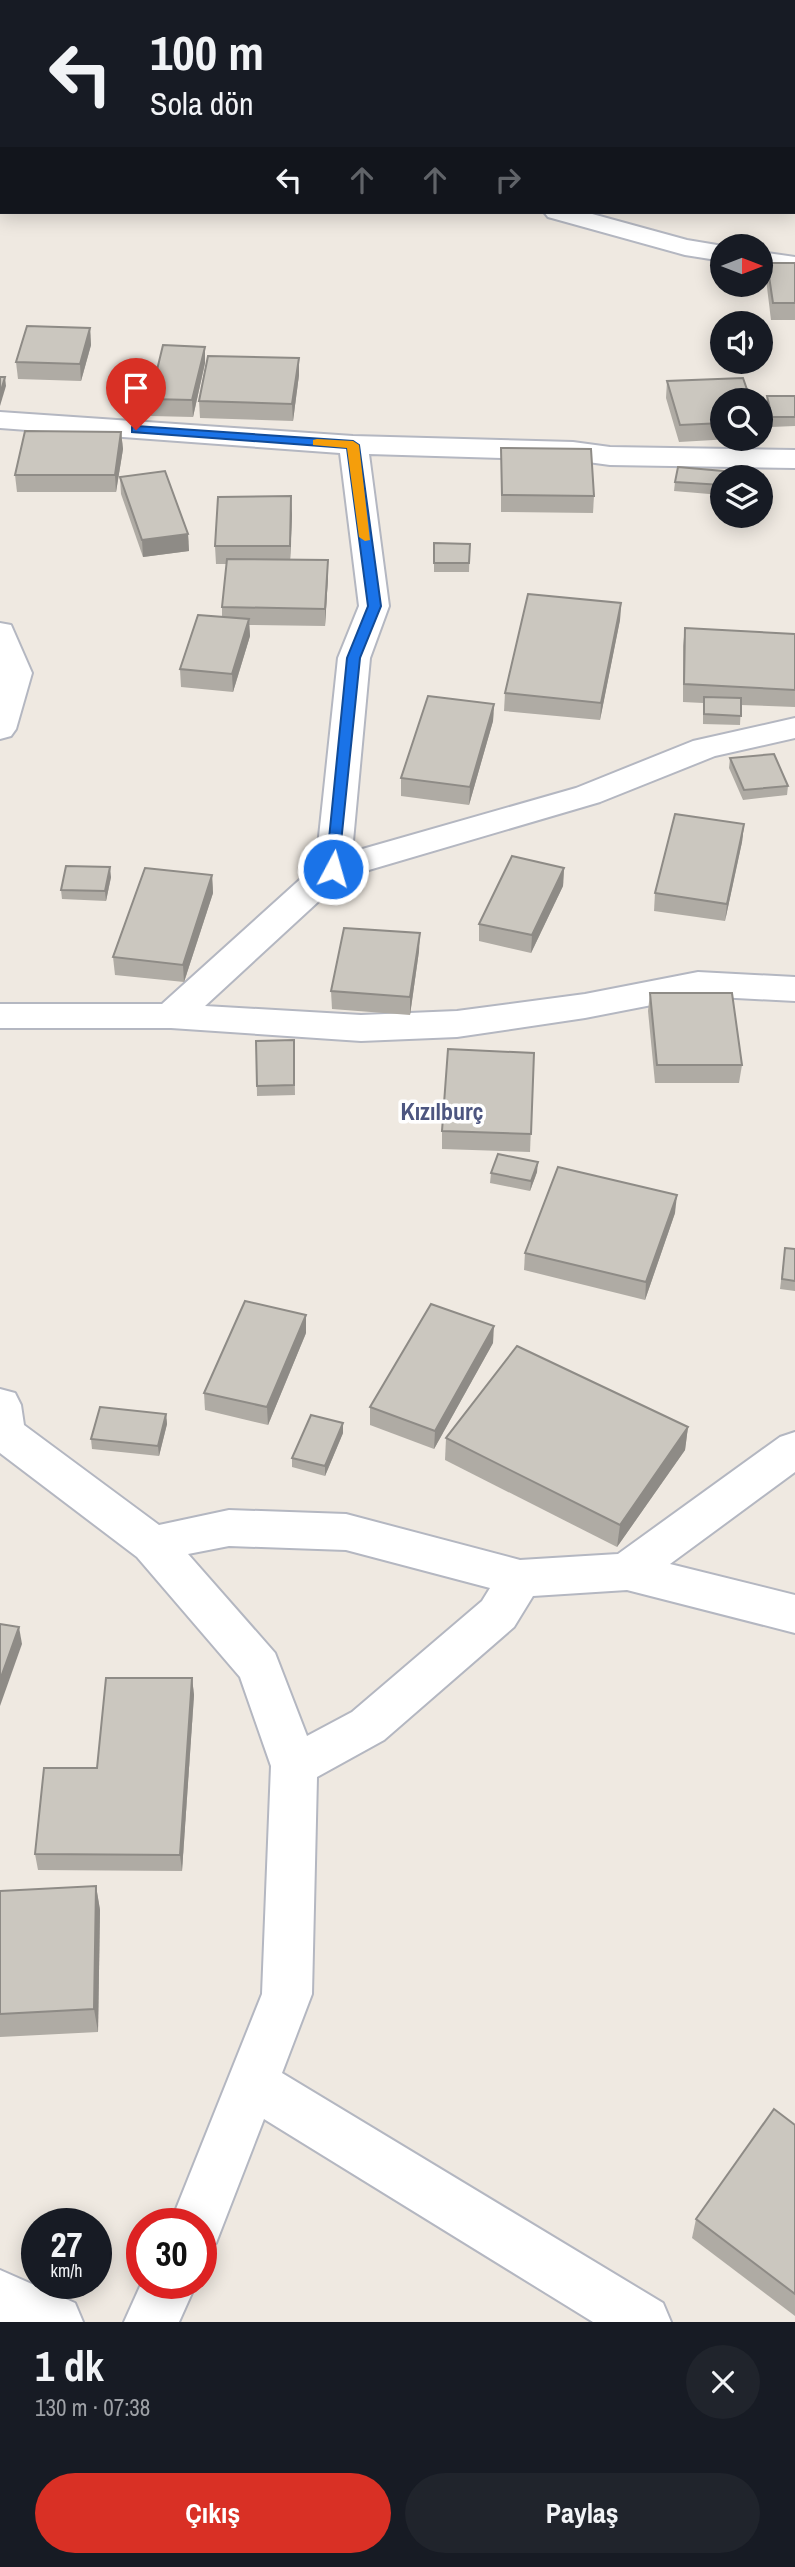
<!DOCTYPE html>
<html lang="tr">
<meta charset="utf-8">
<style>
body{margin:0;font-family:"Archivo Narrow",sans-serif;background:#20242c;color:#f1f3f6;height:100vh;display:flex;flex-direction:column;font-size:26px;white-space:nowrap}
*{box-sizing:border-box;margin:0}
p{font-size:23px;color:#9ea1a6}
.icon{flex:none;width:38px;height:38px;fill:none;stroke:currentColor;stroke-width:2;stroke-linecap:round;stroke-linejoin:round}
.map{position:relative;height:2322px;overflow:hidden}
.details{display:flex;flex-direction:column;background:#171b24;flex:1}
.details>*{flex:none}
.hud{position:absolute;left:0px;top:0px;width:796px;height:214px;box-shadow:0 4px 18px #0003;background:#171b24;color:#f1f3f6;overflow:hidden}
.needle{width:46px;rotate:90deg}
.fabs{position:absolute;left:710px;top:234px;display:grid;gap:14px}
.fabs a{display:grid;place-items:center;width:63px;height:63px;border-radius:50%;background:#171b24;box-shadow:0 4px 18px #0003;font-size:35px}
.speed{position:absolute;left:21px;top:2208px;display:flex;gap:14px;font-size:35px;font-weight:700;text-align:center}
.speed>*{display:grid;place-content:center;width:91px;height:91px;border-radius:50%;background:#171b24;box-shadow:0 4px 18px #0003;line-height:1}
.speed small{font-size:18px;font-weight:400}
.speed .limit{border:10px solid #d22;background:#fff;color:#111}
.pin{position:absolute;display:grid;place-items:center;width:60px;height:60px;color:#fff;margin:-72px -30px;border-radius:50% 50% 50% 0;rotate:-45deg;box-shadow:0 0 7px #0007}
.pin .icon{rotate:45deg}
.me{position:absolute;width:77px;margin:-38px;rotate:6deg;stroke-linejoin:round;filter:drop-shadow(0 0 5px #0008)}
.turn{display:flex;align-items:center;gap:24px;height:147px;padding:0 35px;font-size:32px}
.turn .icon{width:91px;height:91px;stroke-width:2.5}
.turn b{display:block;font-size:49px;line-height:60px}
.lanes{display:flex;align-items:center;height:66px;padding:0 35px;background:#0003;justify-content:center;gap:35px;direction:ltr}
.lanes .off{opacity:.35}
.round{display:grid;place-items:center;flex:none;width:74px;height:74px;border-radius:37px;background:#20242c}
.summary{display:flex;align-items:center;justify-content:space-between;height:119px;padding:0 35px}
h1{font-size:42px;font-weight:700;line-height:52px}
.button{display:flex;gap:14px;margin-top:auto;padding:14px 35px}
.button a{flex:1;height:80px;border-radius:42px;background:#d93025;color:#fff;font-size:28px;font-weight:700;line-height:80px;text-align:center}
.button a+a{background:#20242c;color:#f1f3f6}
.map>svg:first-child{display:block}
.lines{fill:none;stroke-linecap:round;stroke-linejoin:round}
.minor-casing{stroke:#b4b7c1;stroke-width:4}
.minor{fill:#fff;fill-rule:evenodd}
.wall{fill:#afaba4}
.shaded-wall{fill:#8e8b86}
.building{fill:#cbc7bf;stroke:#8e8b86;stroke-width:2}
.route{fill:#1a73e8;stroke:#114b97;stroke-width:2}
.slow{fill:#f59e0b}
.labels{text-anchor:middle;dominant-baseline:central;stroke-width:7;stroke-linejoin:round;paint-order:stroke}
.quarter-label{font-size:24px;font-weight:bold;fill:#4d5680;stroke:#fff}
</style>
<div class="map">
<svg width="795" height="2322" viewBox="0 0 795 2322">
<rect width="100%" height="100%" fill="#efe9e1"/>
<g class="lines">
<defs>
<g id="minor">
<rect x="176" y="0" width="22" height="2"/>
<path d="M544,212H585L687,240L729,247H723V261L685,255L548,217Z"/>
<path d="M761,252L795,257V273L761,268Z"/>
<path d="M0,412L353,436L573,442L610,447L795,450V468L610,465L573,460L369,454L389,606L370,658L352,852L576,788L693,741L795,718V738L715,756L600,802L345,877L205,1006L361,1015L457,1011L585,994L698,972L795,977V1001L698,996L585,1018L457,1037L361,1041L171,1028H0V1004H162L316,865L338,658L359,606L340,453L0,428Z"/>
<path d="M0,623L11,625L32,673L16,729L11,736L0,739Z"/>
<path d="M0,1389L15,1393L21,1405L24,1425L159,1525L229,1510L346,1514L520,1560L618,1554L780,1437L795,1432V1472L670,1564L795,1595V1633L627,1590L533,1596L514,1627L384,1740L317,1777L312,1994L282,2073L663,2303L671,2322H593L264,2119L216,2243L201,2249V2224H170L262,1994L271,1766L240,1677L137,1557L0,1453ZM229,1546L346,1550L490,1588L482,1601L352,1712L307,1736L275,1653L188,1554Z"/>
<path d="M0,2270L75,2303L83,2322H0Z"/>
<path d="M142,2282L196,2284L179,2322H124Z"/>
</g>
</defs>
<use href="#minor" class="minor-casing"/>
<use href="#minor" class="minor"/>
</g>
<g class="wall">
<path d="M767,263H795V320H771L766,279Z"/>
<path d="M90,328L91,345L81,381L18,379L16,362Z"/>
<path d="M205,347V363L193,417L151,416L150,399Z"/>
<path d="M299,358V375L293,421L200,418L199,401Z"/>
<path d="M667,381L723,401V439H731L679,442L666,398Z"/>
<path d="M767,396H795V426L771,427L766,406Z"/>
<path d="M121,432L123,449L116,492H17L15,475Z"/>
<path d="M501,448L594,496L593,513L501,512Z"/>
<path d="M723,471L721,495L674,491L675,482Z"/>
<path d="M120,477L188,534L189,551L143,557L121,494Z"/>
<path d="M292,514L290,560L328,577L325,626L249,625L250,636L233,692L181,687L180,669L222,617V607L227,564H216L215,546Z"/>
<path d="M434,543L470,544L469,572H434Z"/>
<path d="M621,603L620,620L600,720L504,711L505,693Z"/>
<path d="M685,628L795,634V707L741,705L740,725L703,724V703L683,702V646Z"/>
<path d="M494,704L493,721L469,805L401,796V778Z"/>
<path d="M730,758L788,786L787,795L743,800L729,768Z"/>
<path d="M744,824L742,842L725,921L654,911L655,893Z"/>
<path d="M564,868L563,886L531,953L479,941V924Z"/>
<path d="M212,875L213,893L184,982L115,975L113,957Z"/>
<path d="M111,877L106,901L62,899L61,890Z"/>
<path d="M419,951L410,1015L332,1009L331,991Z"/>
<path d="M650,993L742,1065L739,1083H655L648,1011Z"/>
<path d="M294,1040L295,1095L257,1096L256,1041Z"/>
<path d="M534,1053L530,1152L442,1149V1131Z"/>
<path d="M537,1172L530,1191L490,1183L491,1173Z"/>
<path d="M675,1213L645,1300L524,1270L525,1253Z"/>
<path d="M785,1248L795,1249V1291L780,1289Z"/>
<path d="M306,1333L268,1425L205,1410L204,1393Z"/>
<path d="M493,1343L434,1449L370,1425V1407Z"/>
<path d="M166,1414L167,1424L159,1456L92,1449L91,1439Z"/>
<path d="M343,1423V1433L325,1476L292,1467V1458Z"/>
<path d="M688,1427L685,1450L617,1547L445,1460L446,1438Z"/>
<path d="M192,1678L194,1695L182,1871L38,1870L35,1854L97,1768Z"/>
<path d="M96,1886L100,1910L98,2032L0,2037V1891Z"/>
<path d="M795,2125V2316L692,2238L696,2219Z"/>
</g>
<g class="shaded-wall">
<path d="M90,328L91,345L81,381L80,364Z"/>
<path d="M205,347V363L193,417L192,400Z"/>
<path d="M299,358V375L293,421L292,404Z"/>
<path d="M5,377L6,386L0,406V394Z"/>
<path d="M121,432L123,449L116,492L115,475Z"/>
<path d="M291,496L292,514L290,563V546Z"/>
<path d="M188,534L189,551L143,557L142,540Z"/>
<path d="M328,560V577L325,626V609Z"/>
<path d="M621,603L620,620L600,720L601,703Z"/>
<path d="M249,619L250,636L233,692L232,674Z"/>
<path d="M494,704L493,721L469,805L470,787Z"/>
<path d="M744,824L742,842L725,921L727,904Z"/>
<path d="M110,867L111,877L106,901L105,891Z"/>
<path d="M564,868L563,886L531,953L532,935Z"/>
<path d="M212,875L213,893L184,982L183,965Z"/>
<path d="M420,933L419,951L410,1015V997Z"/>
<path d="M538,1162L537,1172L530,1191L531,1181Z"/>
<path d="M677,1195L675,1213L645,1300L646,1282Z"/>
<path d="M306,1315V1333L268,1425L267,1407Z"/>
<path d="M494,1326L493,1343L434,1449L435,1431Z"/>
<path d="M166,1414L167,1424L159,1456L158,1446Z"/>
<path d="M343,1423V1433L325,1476V1466Z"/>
<path d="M688,1427L685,1450L617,1547L620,1525Z"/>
<path d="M19,1627L22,1644L0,1706V1680Z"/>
<path d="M192,1678L194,1695L182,1871L180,1855Z"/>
<path d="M96,1886L100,1910L98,2032L94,2009Z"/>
</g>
<g class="building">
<path d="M767,263H795V303H773Z"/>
<path d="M27,326L90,328L80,364L16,362Z"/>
<path d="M163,345L205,347L192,400L150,399Z"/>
<path d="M208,356L299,358L292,404L199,401Z"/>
<path d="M0,377H5L0,394Z"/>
<path d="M743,378L751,401H723V423L680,425L667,381Z"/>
<path d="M767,396H795V417H772Z"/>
<path d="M25,431L121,432L115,475H15Z"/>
<path d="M501,448L591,449L594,496L502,495Z"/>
<path d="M678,467L723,471L722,485L675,482Z"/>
<path d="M165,471L188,534L142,540L120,477Z"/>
<path d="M291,496L290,546H215L218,497Z"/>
<path d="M434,543L470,544L469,563H434Z"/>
<path d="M227,559L328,560L325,609L222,607Z"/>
<path d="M528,594L621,603L601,703L505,693Z"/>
<path d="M198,615L249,619L232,674L180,669Z"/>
<path d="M685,628L795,634V690L684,684Z"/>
<path d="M428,696L494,704L470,787L401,778Z"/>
<path d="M704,697L741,698V716L704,714Z"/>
<path d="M774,754L788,786L744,790L730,758Z"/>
<path d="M675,814L744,824L727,904L655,893Z"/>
<path d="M512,856L564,868L532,935L479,924Z"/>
<path d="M66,866L110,867L105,891L61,890Z"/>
<path d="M145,868L212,875L183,965L113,957Z"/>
<path d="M344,928L420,933L410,997L331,991Z"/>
<path d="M650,993H732L742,1065H657Z"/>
<path d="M294,1040V1085L257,1086L256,1041Z"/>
<path d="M448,1049L534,1053L531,1134L442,1131Z"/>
<path d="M498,1154L538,1162L531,1181L491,1173Z"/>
<path d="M558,1167L677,1195L646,1282L525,1253Z"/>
<path d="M785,1248L795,1249V1281L782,1279Z"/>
<path d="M245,1301L306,1315L267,1407L204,1393Z"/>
<path d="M431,1304L494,1326L435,1431L370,1407Z"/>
<path d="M517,1346L688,1427L620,1525L446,1438Z"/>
<path d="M100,1407L166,1414L158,1446L91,1439Z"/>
<path d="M311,1415L343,1423L325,1466L292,1458Z"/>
<path d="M0,1624L19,1627L0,1680Z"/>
<path d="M106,1678H192L180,1855L35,1854L44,1768H97Z"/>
<path d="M96,1886L94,2009L0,2014V1891Z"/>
<path d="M774,2109L795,2125V2294L696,2219Z"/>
</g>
<path class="route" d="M136,426L353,441L359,445L381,606L360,658L338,872H328L326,869L347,658L368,606L347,448L132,432V427Z"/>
<path class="slow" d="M317,439L353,441L359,445L370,540L365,541L359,537L347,448L313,445V440Z"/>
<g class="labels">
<g class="quarter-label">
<text x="442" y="1111">Kızılburç</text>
</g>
</g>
</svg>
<div class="fabs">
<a><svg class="needle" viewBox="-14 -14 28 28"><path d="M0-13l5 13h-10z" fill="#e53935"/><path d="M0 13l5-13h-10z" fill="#9ea1a6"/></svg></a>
<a><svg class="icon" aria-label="sound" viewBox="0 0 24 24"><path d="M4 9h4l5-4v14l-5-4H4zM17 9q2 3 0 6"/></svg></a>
<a><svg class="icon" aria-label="search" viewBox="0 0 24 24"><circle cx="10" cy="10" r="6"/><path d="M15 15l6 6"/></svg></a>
<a><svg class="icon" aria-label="layers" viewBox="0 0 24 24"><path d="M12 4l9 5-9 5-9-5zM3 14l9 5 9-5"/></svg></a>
</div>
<div class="speed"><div>27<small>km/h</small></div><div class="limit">30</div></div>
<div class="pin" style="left:136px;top:430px;background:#d93025"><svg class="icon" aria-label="arrive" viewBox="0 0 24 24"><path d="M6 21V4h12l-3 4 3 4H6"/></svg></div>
<svg class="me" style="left:333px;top:869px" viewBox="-20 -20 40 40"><circle r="17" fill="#1a73e8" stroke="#fff" stroke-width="3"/><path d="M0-11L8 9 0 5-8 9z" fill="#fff"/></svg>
<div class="hud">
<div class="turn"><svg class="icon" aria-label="left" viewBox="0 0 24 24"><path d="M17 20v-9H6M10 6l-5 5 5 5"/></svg><div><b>100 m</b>Sola dön</div></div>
<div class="lanes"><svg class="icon" aria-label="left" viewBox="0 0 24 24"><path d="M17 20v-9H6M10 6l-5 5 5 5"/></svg><svg class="icon off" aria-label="ahead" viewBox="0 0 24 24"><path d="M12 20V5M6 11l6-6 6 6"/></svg><svg class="icon off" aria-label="ahead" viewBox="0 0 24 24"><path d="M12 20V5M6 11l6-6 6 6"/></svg><svg class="icon off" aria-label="right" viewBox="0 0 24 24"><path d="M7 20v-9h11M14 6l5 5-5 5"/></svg></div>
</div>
</div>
<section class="details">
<div class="summary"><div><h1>1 dk</h1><p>130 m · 07:38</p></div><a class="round"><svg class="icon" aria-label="close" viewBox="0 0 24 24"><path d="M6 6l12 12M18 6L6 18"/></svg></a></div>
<div class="button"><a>Çıkış</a><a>Paylaş</a></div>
</section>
